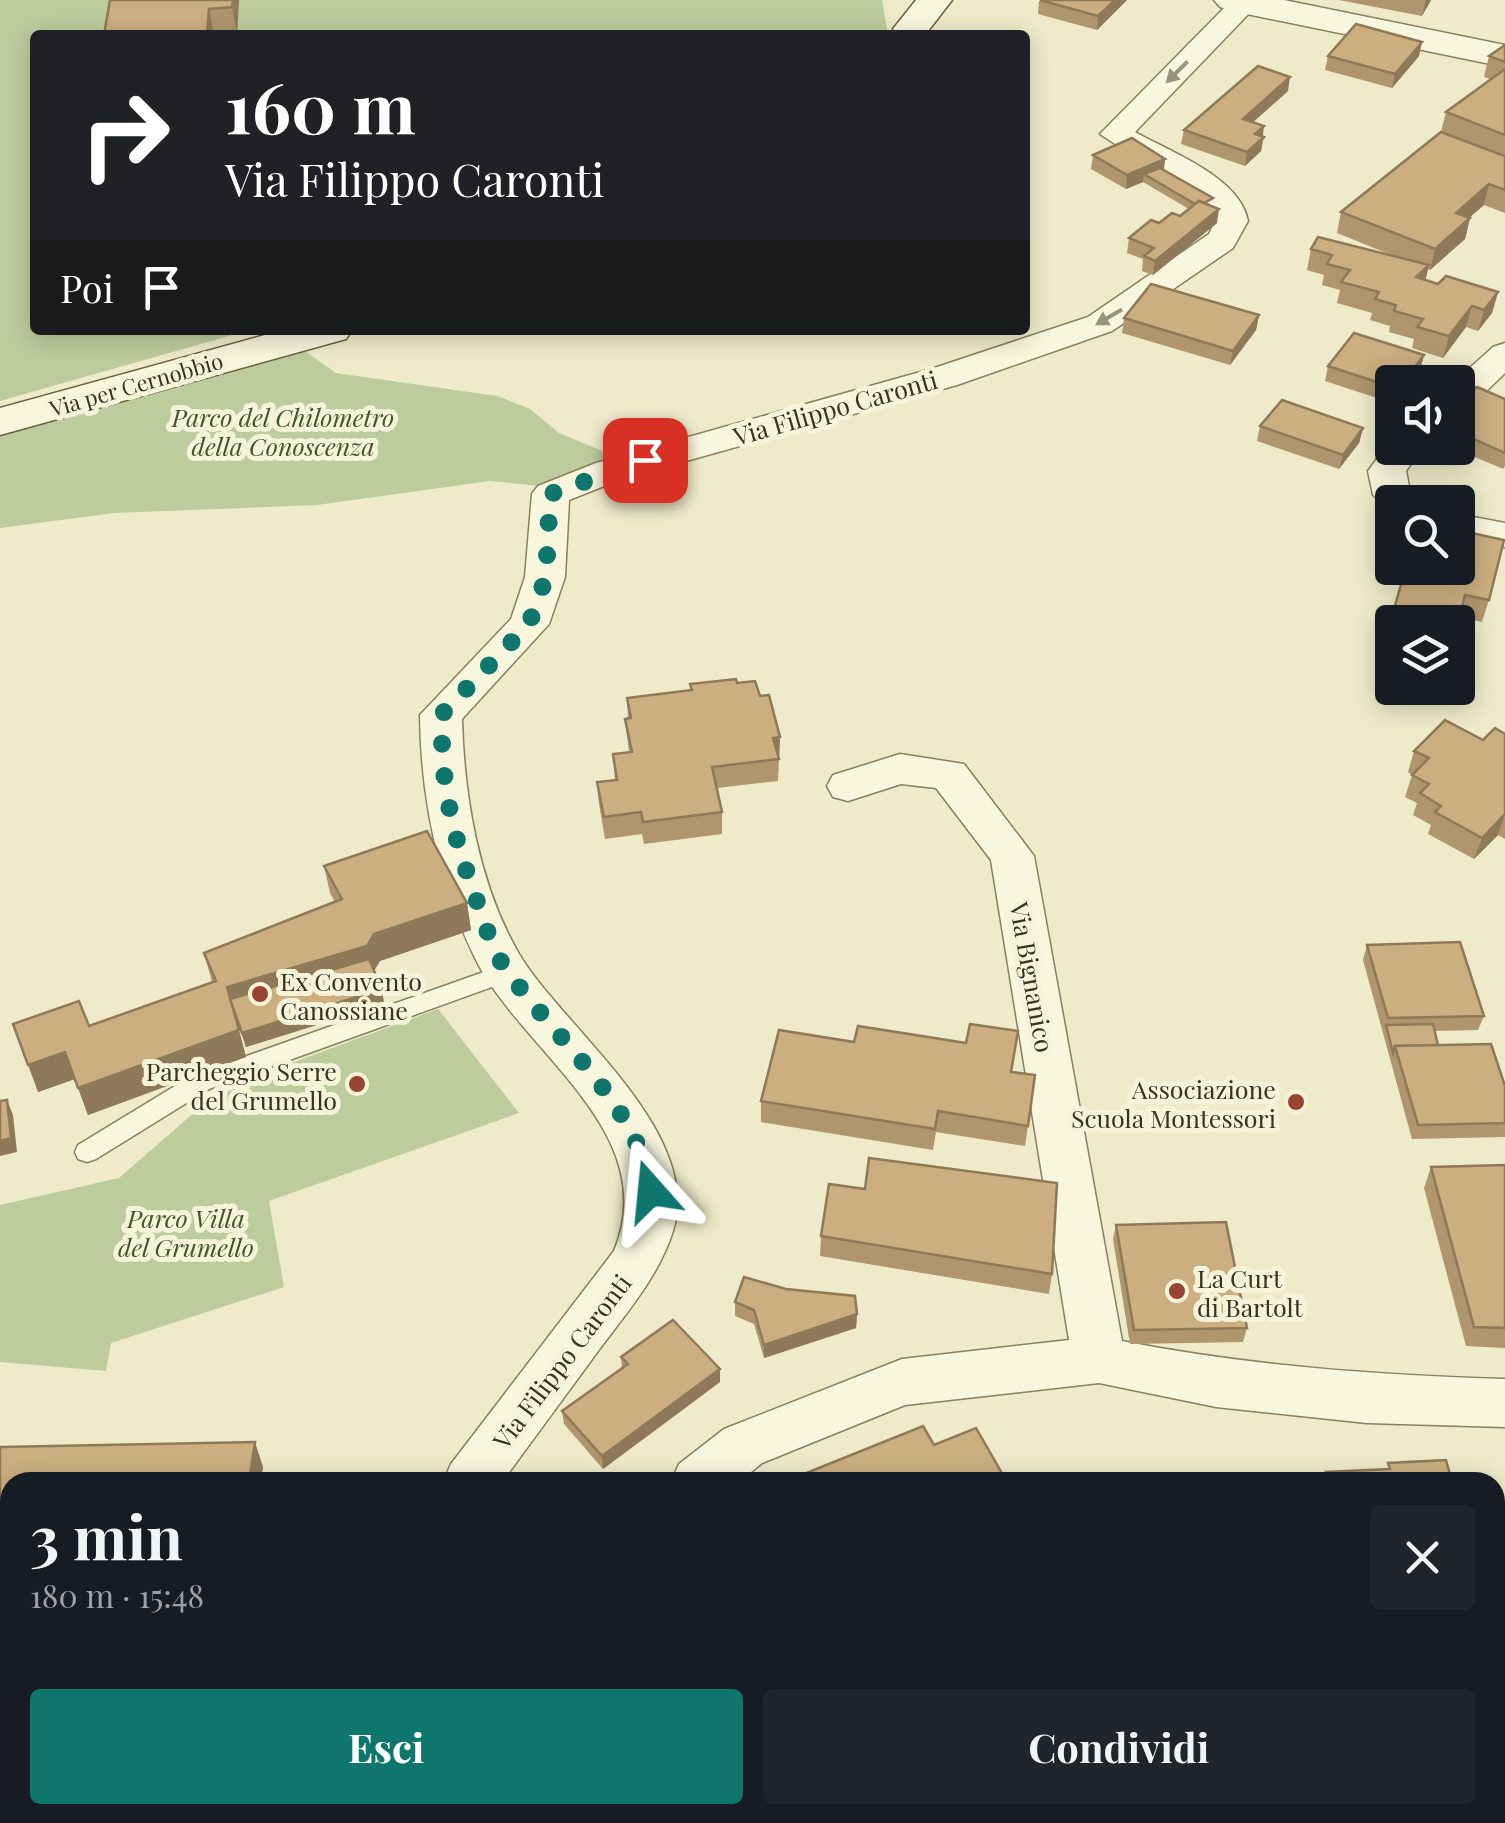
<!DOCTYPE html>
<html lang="it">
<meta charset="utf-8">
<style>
body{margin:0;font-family:"Playfair Display",serif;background:#20242c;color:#f1f3f6;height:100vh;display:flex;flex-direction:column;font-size:38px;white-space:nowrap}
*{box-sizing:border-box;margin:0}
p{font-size:32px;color:#9ea1a6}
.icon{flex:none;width:55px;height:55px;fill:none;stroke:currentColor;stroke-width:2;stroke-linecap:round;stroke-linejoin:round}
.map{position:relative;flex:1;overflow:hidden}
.panel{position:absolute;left:0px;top:1472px;width:1505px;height:352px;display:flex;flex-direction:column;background:#171b24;border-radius:30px 30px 0 0;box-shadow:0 5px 25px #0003}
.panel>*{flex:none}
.top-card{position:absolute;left:30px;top:30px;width:1000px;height:305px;border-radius:10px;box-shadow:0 5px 25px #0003;background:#202124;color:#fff;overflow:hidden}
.fabs{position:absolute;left:1375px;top:365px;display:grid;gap:20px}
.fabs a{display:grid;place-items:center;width:100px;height:100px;border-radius:10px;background:#171b24;box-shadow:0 5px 25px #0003;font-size:50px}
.pin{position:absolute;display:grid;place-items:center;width:85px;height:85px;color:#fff;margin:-42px;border-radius:20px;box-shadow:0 5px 15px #0006}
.me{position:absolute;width:110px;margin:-55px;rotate:342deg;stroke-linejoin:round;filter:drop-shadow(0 0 8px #0008)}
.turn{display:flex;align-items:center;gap:35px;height:210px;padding:0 30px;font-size:45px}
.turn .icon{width:130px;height:130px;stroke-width:2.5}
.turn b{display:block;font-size:70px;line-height:85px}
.then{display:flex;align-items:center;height:95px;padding:0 30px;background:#0003;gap:20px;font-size:38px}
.round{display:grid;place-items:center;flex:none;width:105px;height:105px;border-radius:10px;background:#20242c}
.summary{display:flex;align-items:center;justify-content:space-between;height:170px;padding:0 30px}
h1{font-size:60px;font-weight:700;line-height:75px}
.cta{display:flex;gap:20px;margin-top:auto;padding:20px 30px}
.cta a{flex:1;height:115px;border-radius:10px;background:#0f766e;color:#fff;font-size:40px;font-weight:700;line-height:115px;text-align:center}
.cta a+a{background:#20242c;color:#f1f3f6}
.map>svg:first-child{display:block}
.green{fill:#bdcc9d}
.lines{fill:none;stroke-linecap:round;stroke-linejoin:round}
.service-casing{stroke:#8a7f5e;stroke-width:3}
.minor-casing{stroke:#8a7f5e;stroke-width:3}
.tertiary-casing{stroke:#8a7f5e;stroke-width:3}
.secondary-casing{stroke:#6c6041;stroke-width:3}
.service{fill:#f8f6dd;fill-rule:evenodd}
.minor{fill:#f8f6dd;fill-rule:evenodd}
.tertiary{fill:#f8f6dd;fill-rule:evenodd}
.secondary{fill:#f8f6dd;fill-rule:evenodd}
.wall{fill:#af966f}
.shaded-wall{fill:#8e7a5a}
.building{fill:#cbaf81;stroke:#8e7a5a;stroke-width:2.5}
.oneway{fill:#9a947f}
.route{stroke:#0f766e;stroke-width:18;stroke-dasharray:0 32.4}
.poi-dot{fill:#974430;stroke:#f5f3d9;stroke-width:4}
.labels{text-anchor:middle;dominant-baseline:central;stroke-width:10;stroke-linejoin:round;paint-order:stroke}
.far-street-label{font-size:22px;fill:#3b3321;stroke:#f5f3d9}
.street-label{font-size:25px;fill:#3b3321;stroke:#f5f3d9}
.park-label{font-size:25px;font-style:italic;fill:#425729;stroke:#f5f3d9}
.poi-label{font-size:25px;fill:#3b3321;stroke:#f5f3d9;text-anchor:start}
</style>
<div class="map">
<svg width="1505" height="1823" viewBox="0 0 1505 1823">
<rect width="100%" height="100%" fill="#eeeaca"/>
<g class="green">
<path d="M0,0H882L888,35H35V330H250L0,401Z"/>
<path d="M299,347L336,373L497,396L530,409L559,433L619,458L540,486L490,481L317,505L114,513L0,528V430Z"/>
<path d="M438,1009L519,1113L269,1201L284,1287L111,1343L106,1371L0,1362V1205L119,1178L204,1104L267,1072Z"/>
</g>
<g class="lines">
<defs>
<path id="service" d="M509,963L517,966L521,972L517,978L209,1089L96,1159L87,1162L78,1159L75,1152L78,1145L193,1075Z"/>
<g id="minor">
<path d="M1232,0L1259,3L1135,132C1170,152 1240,177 1248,221L1233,248L1112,331L957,385L622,479L569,500L565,577L549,624L462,719C464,797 479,885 519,954C563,1028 704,1131 673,1231C659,1275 629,1310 601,1347C568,1392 535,1437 502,1482H443L451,1464L614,1251C664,1131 521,1052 475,958C438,881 421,799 420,715L511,619L525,577L532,494L538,486L596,463L931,369L1088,317L1209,234L1215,221L1209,206L1100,134Z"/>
<path d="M1505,343V373L1471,406L1458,409V382H1454L1493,347Z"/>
<path d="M1391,440L1392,448H1422L1406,471L1410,491L1419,502H1392V512L1373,495L1368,471Z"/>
<path d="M1458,514L1505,523V547L1458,538Z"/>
<path d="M900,754L964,764L1034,856L1122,1341C1250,1366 1375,1375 1505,1379V1427L1367,1423L1216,1407L1099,1383L905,1405L762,1463L739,1482H671L679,1464L724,1429L902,1359L1069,1340L991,860L936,788L901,784L848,801L833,797L827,786L833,775Z"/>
<path d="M119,1815H199L195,1823H115Z"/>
<path d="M346,1815H410L406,1823H342Z"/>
</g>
<path id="tertiary" d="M1214,0H1284L1505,45V67L1232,11L1220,7Z"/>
<g id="secondary">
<path d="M916,0H952L925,35H897L893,29Z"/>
<path d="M283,330H352L346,339L0,435V408Z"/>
</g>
</defs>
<use href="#service" class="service-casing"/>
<use href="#minor" class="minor-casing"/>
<use href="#tertiary" class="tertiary-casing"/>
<use href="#secondary" class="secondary-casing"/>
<use href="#service" class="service"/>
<use href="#minor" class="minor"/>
<use href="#tertiary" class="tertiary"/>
<use href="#secondary" class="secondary"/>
</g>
<g class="wall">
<path d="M239,0L237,33L214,35H104Z"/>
<path d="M1127,0L1097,30L1038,14L1039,1Z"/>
<path d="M1339,0H1431L1422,16Z"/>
<path d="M1505,45V213L1484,205L1469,218H1470L1465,239L1430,270L1428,269L1425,280L1438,284L1498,292L1492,313L1478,331L1466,327L1443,358L1412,348L1414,339L1389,332L1390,326L1370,320L1372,313L1337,303L1340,290L1322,285L1324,275L1307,270L1311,249L1396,257L1337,233L1341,212L1441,132L1446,112L1491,79L1484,77L1489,56Z"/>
<path d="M1328,56H1419L1392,88L1325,70Z"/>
<path d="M1288,91L1253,122L1264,137L1261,151L1245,166L1181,144L1184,130Z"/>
<path d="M1093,155L1165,159L1164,170L1212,206L1217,223L1153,275L1142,271L1143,259L1127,253L1129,238L1159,223L1180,216L1189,209L1143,182L1126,189L1091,169Z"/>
<path d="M1259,315L1256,330L1230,365L1122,333L1124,318Z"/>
<path d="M1424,355L1420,370L1392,382V403L1325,381L1328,366Z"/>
<path d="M1505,399V466L1503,469L1454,448H1458V405Z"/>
<path d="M1260,426L1363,428L1359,443L1339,469L1257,441Z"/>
<path d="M1406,568L1428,573L1489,600L1482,622L1459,617L1392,622V656L1381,654Z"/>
<path d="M737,683L760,696L780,737L778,781L717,788L722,812V834L644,844L642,834L605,839L599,804L597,782L615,780L613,754L629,752L625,719H628L627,698L690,690V684Z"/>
<path d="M1505,734V839L1498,835L1474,859L1428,834L1431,825L1413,815L1417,803L1405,797L1412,775L1408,772L1414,751L1483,740Z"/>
<path d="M324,866L467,903L471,930L380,961L374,971L382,989L384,1004L246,1047L235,1017L246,1057L88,1115L75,1079L38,1092L89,1026L212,982L204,953L335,902L330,893Z"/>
<path d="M1367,945L1484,1016L1478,1030L1435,1031L1438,1045L1505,1086V1137L1412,1139L1363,960Z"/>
<path d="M1012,1072L1035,1075L1025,1146L936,1132L933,1150L761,1122V1101Z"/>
<path d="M1505,1165V1348L1466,1346L1424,1188L1431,1167Z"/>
<path d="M1116,1225L1247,1328L1243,1342L1130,1344L1113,1239Z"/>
<path d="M821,1236L1052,1274L1049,1294L820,1256Z"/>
<path d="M735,1302L857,1314L856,1328L764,1358L754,1324L735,1316Z"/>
<path d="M621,1357L720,1382L603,1469L564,1424L562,1411L622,1368Z"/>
<path d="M0,1447L263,1467L10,1482V1667H0Z"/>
<path d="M1505,1574V1725L1495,1688V1575Z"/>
<path d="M973,1815H1166L1137,1823H975Z"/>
</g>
<g class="shaded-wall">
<path d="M233,0H239L237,33L232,7Z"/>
<path d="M1115,0H1127L1097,30L1098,16Z"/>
<path d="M1426,0H1431L1422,16Z"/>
<path d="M209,9L214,35H207Z"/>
<path d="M1422,42L1419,56L1392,88L1395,74Z"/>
<path d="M1290,77L1288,91L1241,133L1243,119Z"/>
<path d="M1264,126L1261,151L1245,166L1247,152L1255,134Z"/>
<path d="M1165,159L1163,173L1144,174L1143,182L1126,189L1127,175Z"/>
<path d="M1489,184L1484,205L1450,234L1456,213Z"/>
<path d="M1219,209L1217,223L1153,275L1155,261Z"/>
<path d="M1470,218L1465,239L1430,270L1435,249Z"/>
<path d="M1429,265L1424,286L1416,277Z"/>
<path d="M1498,292L1492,313L1478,331L1484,310Z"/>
<path d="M1472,306L1466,327L1443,358L1449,336Z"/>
<path d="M1259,315L1256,330L1230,365L1233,351Z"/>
<path d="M1424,355L1420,370L1411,382H1403Z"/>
<path d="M1363,428L1359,443L1339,469L1343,455Z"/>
<path d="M780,737L779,759L773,760V738Z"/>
<path d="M1505,814L1498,835L1474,859L1482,838Z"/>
<path d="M467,903L471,930L380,961L372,974L235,1014L227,987Z"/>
<path d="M382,989L384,1004L246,1047L242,1033Z"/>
<path d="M239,1030L246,1057L88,1115L78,1088Z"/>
<path d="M65,1052L75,1079L38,1092L28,1065Z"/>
<path d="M7,1100L13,1115L17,1152L0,1156V1141Z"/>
<path d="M857,1314L856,1328L764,1358V1345Z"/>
<path d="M720,1369V1382L603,1469L602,1456Z"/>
<path d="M255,1442L263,1467L261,1482H249Z"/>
<path d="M1112,1815H1166L1137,1823H1083Z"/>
</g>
<g class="building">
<path d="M110,0H233L232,7L209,9L207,35H104Z"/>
<path d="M1040,0H1115L1098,16Z"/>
<path d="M1356,24L1422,42L1395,74L1328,56Z"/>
<path d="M1505,45V62L1489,56Z"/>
<path d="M1258,66L1290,77L1243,119L1264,126L1255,134L1264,137L1247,152L1184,130Z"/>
<path d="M1505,69V135L1446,112Z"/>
<path d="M1441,132L1505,156V190L1489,184L1456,213L1470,218L1435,249L1341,212Z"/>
<path d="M1132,138L1165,159L1127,175L1093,155Z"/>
<path d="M1160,168L1213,198L1204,203L1199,201L1195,204L1144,174Z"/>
<path d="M1199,201L1219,209L1155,261L1144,256L1154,248L1129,238L1151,220L1159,223L1172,213L1180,216Z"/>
<path d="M1318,237L1429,265L1416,277L1438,284L1446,276L1498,292L1484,310L1472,306L1449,336L1417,327L1423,319L1394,311L1396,305L1375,299L1379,292L1341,282L1350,270L1327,264L1332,255L1311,249Z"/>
<path d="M1151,284L1259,315L1233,351L1124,318Z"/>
<path d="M1354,333L1424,355L1403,382H1392V387L1328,366Z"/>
<path d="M1477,387L1505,399V453L1458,432V405Z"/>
<path d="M1282,400L1363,428L1343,455L1260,426Z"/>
<path d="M1458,530L1504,540L1489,600L1465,595L1458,624L1392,622V633L1387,632L1406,568L1428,573L1429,568H1458Z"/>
<path d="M736,679L737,683L755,681L760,696L769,695L780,737L773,738L779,759L712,767L722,812L643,822L641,812L604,817L597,782L617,780L613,754L632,752L625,719L631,718L627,698L692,690L690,684Z"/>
<path d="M1445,720L1483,740L1495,728L1505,734V814L1482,838L1435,812L1441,806L1420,793L1429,784L1412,775L1429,758L1414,751Z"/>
<path d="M427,831L467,903L374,934L367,946L227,987L239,1030L78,1088L65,1052L28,1065L13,1024L79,1001L89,1026L216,981L204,953L342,899L324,866Z"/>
<path d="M1460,942L1484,1016L1388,1018L1367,945Z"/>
<path d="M369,959L382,989L242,1033L230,999Z"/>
<path d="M970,1024L1018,1031L1011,1072L1035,1075L1028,1126L938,1111L935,1129L761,1101L779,1030L854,1042L858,1026L966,1043Z"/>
<path d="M1433,1024L1438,1045L1395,1046L1393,1053L1386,1025Z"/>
<path d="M1491,1044L1505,1086V1123L1418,1125L1395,1046Z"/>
<path d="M7,1100L11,1138L0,1141V1101Z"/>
<path d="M869,1158L1057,1183L1052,1274L821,1236L829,1184L865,1189Z"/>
<path d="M1505,1165V1328L1474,1327L1431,1167Z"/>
<path d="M1226,1222L1247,1328L1134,1330L1116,1225Z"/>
<path d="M744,1277L786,1289L855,1296L857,1314L764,1345L754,1310L735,1302Z"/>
<path d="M673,1320L720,1369L602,1456L562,1411L628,1364L621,1357Z"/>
<path d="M923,1426L934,1445L976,1428L1007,1482H784Z"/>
<path d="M255,1442L249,1482H10V1644H0V1447Z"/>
<path d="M1446,1460L1452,1482H1328L1326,1472L1390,1469L1388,1463Z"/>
<path d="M1505,1574V1670L1495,1633V1575Z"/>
<path d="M981,1815H1112L1083,1823H984Z"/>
</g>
<defs><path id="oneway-solid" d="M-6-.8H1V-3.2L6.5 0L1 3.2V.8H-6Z" transform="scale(2.5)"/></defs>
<g class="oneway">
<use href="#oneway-solid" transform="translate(1177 72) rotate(135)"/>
<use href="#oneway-solid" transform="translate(1109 317) rotate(150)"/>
</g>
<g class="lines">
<path class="route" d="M645,460L550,494L546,577L529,624L442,714C440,789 454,838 479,907C486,925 491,948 502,963C550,1035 638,1102 651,1191"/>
</g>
<g class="poi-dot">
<circle cx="260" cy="994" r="10"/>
<circle cx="357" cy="1084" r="10"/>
<circle cx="1296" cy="1102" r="10"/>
<circle cx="1177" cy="1291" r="10"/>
</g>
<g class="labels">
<g class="far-street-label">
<text transform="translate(136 384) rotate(-16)">Via per Cernobbio</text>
</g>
<g class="street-label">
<text transform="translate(835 407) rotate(-16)">Via Filippo Caronti</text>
<text transform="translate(1033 977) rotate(80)">Via Bignanico</text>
<text transform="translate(561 1361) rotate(-53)">Via Filippo Caronti</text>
</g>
<g class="park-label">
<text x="283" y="416">Parco del Chilometro<tspan x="283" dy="29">della Conoscenza</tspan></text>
<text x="186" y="1217">Parco Villa<tspan x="186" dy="29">del Grumello</tspan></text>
</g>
<g class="poi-label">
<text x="280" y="980">Ex Convento<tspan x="280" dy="29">Canossiane</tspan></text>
<text x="337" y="1070" text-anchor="end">Parcheggio Serre<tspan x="337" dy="29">del Grumello</tspan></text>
<text x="1276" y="1088" text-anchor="end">Associazione<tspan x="1276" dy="29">Scuola Montessori</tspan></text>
<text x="1197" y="1277">La Curt<tspan x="1197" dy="29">di Bartolt</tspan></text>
</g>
</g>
</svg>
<div class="fabs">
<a><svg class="icon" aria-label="sound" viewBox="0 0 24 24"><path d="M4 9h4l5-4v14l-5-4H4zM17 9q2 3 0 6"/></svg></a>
<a><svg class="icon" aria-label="search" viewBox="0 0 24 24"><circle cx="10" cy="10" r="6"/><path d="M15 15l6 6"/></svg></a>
<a><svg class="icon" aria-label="layers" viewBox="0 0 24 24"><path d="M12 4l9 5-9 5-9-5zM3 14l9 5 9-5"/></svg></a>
</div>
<div class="pin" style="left:645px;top:460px;background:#d93025"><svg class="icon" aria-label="arrive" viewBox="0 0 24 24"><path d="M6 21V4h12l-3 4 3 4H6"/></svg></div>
<svg class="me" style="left:651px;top:1191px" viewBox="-20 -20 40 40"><path d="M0-17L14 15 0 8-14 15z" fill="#0f766e" stroke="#fff" stroke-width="4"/></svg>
<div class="top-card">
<div class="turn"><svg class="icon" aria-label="right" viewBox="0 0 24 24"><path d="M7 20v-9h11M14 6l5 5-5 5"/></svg><div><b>160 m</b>Via Filippo Caronti</div></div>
<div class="then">Poi<svg class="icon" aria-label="arrive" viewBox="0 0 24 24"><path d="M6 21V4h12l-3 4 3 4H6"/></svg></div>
</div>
<section class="panel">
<div class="summary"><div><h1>3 min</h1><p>180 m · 15:48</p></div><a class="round"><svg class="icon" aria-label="close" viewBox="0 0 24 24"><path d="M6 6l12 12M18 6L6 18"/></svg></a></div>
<div class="cta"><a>Esci</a><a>Condividi</a></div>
</section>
</div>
